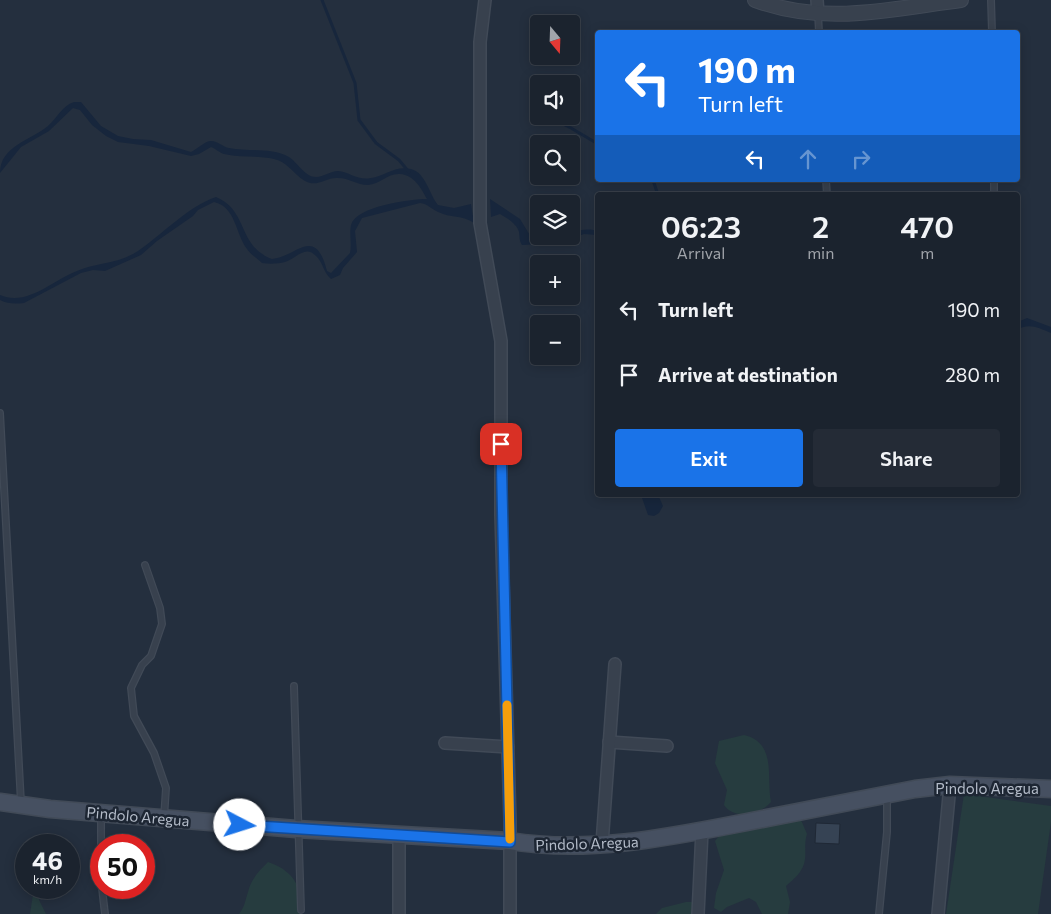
<!DOCTYPE html>
<meta charset="utf-8">
<style>
body{margin:0;font-family:Commissioner,sans-serif;background:#242b36;color:#f1f3f6;height:100vh;display:flex;flex-direction:column;font-size:19px;white-space:nowrap}
*{box-sizing:border-box;margin:0}
p{font-size:16px;color:#a0a4aa}
.icon{flex:none;width:28px;height:28px;fill:none;stroke:currentColor;stroke-width:2;stroke-linecap:round;stroke-linejoin:round}
.map{position:relative;flex:1;overflow:hidden}
.side{position:absolute;left:595px;top:192px;width:425px;height:305px;display:flex;flex-direction:column;background:#1b232e;border-radius:5px;box-shadow:0 2px 12px #0003,0 0 0 1px #39404a}
.side>*{flex:none}
.banner{position:absolute;left:595px;top:30px;width:425px;height:152px;border-radius:5px;box-shadow:0 2px 12px #0003,0 0 0 1px #39404a;background:#1a73e8;color:#fff;overflow:hidden}
.needle{width:32px;rotate:161deg}
.controls{position:absolute;left:530px;top:15px;display:grid;gap:10px}
.controls a{display:grid;place-items:center;width:50px;height:50px;border-radius:5px;background:#1b232e;box-shadow:0 2px 12px #0003,0 0 0 1px #39404a;font-size:25px}
.speed{position:absolute;left:15px;top:834px;display:flex;gap:10px;font-size:25px;font-weight:700;text-align:center}
.speed>*{display:grid;place-content:center;width:65px;height:65px;border-radius:50%;background:#1b232e;box-shadow:0 2px 12px #0003,0 0 0 1px #39404a;line-height:1}
.speed small{font-size:12px;font-weight:400}
.speed .limit{border:8px solid #d22;background:#fff;color:#111}
.pin{position:absolute;display:grid;place-items:center;width:42px;height:42px;color:#fff;margin:-21px;border-radius:10px;box-shadow:0 2px 8px #0006}
.me{position:absolute;width:55px;margin:-28px;rotate:95deg;stroke-linejoin:round;filter:drop-shadow(0 0 4px #0008)}
.turn{display:flex;align-items:center;gap:18px;height:105px;padding:0 20px;font-size:22px}
.turn .icon{width:65px;height:65px;stroke-width:2.5}
.turn b{display:block;font-size:35px;line-height:42px}
.lanes{display:flex;align-items:center;height:48px;padding:0 20px;background:#0003;justify-content:center;gap:25px;direction:ltr}
.lanes .off{opacity:.35}
.eta{display:flex;justify-content:space-evenly;align-items:center;height:85px;text-align:center}
.eta b{font-size:30px;font-weight:600;line-height:35px}
.primary-button{display:flex;gap:10px;margin-top:auto;padding:10px 20px}
.primary-button a{flex:1;height:58px;border-radius:5px;background:#1a73e8;color:#fff;font-size:20px;font-weight:600;line-height:58px;text-align:center}
.primary-button a+a{background:#242b36;color:#f1f3f6}
ul{padding:0;list-style:none}
li{display:flex;align-items:center;gap:15px;height:65px;padding:0 20px}
li div{flex:1}
li b{display:block;font-size:19px}
li em{font-style:normal}
.map>svg:first-child{display:block}
.green{fill:#263c3f}
.water{fill:#17263c}
.lines{fill:none;stroke-linecap:round;stroke-linejoin:round}
.stream{stroke:#17263c;stroke-width:3}
.building{fill:#364354;stroke:#1f2835}
.service-casing{stroke:#414a57;stroke-width:8}
.minor-casing{stroke:#414a57;stroke-width:14}
.tertiary-casing{stroke:#414a57;stroke-width:16}
.secondary-casing{stroke:#414a57;stroke-width:19}
.service{stroke:#38414e;stroke-width:5.5}
.minor{stroke:#38414e;stroke-width:11}
.tertiary{stroke:#38414e;stroke-width:14}
.secondary{stroke:#465061;stroke-width:16}
.route-casing{stroke:#114b97;stroke-width:12}
.route{stroke:#1a73e8;stroke-width:9}
.slow{stroke:#f59e0b;stroke-width:9}
.labels{text-anchor:middle;dominant-baseline:central;stroke-width:5;stroke-linejoin:round;paint-order:stroke}
.street-label{font-size:15px;fill:#b4bcc9;stroke:#1d2633}
</style>
<div class="map">
<svg width="1051" height="914" viewBox="0 0 1051 914">
<rect width="100%" height="100%" fill="#242f3e"/>
<g class="green">
<path d="M744,735C777,743 766,776 771,802C760,815 734,820 724,805L727,790L715,763L719,741Z"/>
<path d="M964,794L1051,806V822L1038,914H946Z"/>
<path d="M793,817L801,820L807,834C804,843 806,850 805,859C804,871 794,879 786,886L790,902L788,914H762L756,902L749,898L727,907L721,912L714,908L716,893L724,870L715,841L725,829Z"/>
<path d="M268,862C293,870 304,888 300,914H239C245,906 245,901 248,892C251,879 259,871 268,862Z"/>
<path d="M34,888H38L39,900L46,914H30Z"/>
<path d="M686,902H693L703,914H656L662,908Z"/>
</g>
<g class="water">
<path d="M74,102H81L101,126L118,136L133,139L151,140L191,152C197,149 205,141 211,141C218,141 223,147 229,148C248,152 272,147 289,157C298,163 305,177 316,177C324,177 330,171 338,171C350,172 358,181 371,178C385,176 395,165 411,169C426,173 429,194 438,205L454,208L471,204L474,223C463,215 450,218 438,212C430,208 428,204 420,203L362,218L355,231L357,252L343,268L340,275L331,279C323,272 323,262 316,256C305,244 296,259 285,262C278,264 269,264 262,263C257,258 251,255 247,249C235,233 236,207 214,202L198,210L193,216L157,241L141,255L105,271L93,270L81,273L24,303C15,304 8,304 0,300V295C27,307 53,280 77,271C98,262 116,265 138,251C163,234 187,207 216,197C249,211 237,246 272,259C296,257 315,224 327,271L331,273L350,253C352,244 349,234 351,225C356,206 411,199 427,199C421,188 414,175 400,174C388,173 380,184 368,185C357,185 349,178 338,178C326,177 317,188 305,181C293,174 288,162 274,159C258,155 241,158 224,154C220,153 216,149 211,147L199,154L191,156L149,146L118,142L106,136L92,125L80,110L73,108L49,131L21,147L0,173C0,146 31,140 48,126C57,118 62,106 74,102Z"/>
<path d="M490,199L520,219L531,237L571,236V233C580,230 588,228 597,231V235L584,234L559,243L522,245C519,240 520,238 519,232C517,224 507,218 500,214L491,217Z"/>
<path d="M1027,318L1051,327V333C1039,328 1030,323 1018,329V322Z"/>
<path d="M641,495H658L663,506L659,513L654,516L648,515Z"/>
</g>
<g class="lines">
<g class="stream">
<path d="M322,0L355,83L359,120L376,143L399,160L409,172"/>
<path d="M547,116L571,128L598,144"/>
<path d="M653,180L658,195"/>
</g>
</g>
<path class="building" d="M816,823L840,824L839,844L815,843Z"/>
<g class="lines">
<defs>
<g id="service">
<path d="M991,0L992,32"/>
<path d="M818,14L819,32"/>
<path d="M826,180L827,195"/>
<path d="M994,180V195"/>
<path d="M0,413L21,803"/>
<path d="M145,565L160,608L162,624L151,656L142,665L131,688L134,716L154,753L166,788L164,818"/>
<path d="M294,686L301,910"/>
<path d="M101,814V884"/>
<path d="M102,888L105,914"/>
<path d="M879,914L887,832V797"/>
</g>
<g id="minor">
<path d="M485,0L480,42V223L501,341V515L510,821V914"/>
<path d="M817,0L818,14"/>
<path d="M609,742L667,746"/>
<path d="M445,743L508,747"/>
<path d="M602,844L615,664"/>
<path d="M399,914V835"/>
<path d="M698,914L702,831"/>
<path d="M938,914L950,785"/>
</g>
<path id="tertiary" d="M755,0C825,26 890,9 961,0"/>
<path id="secondary" d="M0,802L50,809L296,829L510,841C589,854 670,837 747,822C803,811 859,800 915,789L950,785L1051,789"/>
</defs>
<use href="#service" class="service-casing"/>
<use href="#minor" class="minor-casing"/>
<use href="#tertiary" class="tertiary-casing"/>
<use href="#secondary" class="secondary-casing"/>
<use href="#service" class="service"/>
<use href="#minor" class="minor"/>
<use href="#tertiary" class="tertiary"/>
<use href="#secondary" class="secondary"/>
</g>
<g class="lines">
<defs>
<path id="route" d="M240,825L510,842L501,444"/>
</defs>
<use href="#route" class="route-casing"/>
<use href="#route" class="route"/>
<path class="slow" d="M507,705L510,839"/>
</g>
<g class="labels">
<g class="street-label">
<text x="987" y="788">Pindolo Aregua</text>
<text transform="translate(138 816) rotate(5)">Pindolo Aregua</text>
<text transform="translate(587 843) rotate(-2)">Pindolo Aregua</text>
</g>
</g>
</svg>
<div class="controls">
<a><svg class="needle" viewBox="-14 -14 28 28"><path d="M0-13l5 13h-10z" fill="#e53935"/><path d="M0 13l5-13h-10z" fill="#a0a4aa"/></svg></a>
<a><svg class="icon" aria-label="sound" viewBox="0 0 24 24"><path d="M4 9h4l5-4v14l-5-4H4zM17 9q2 3 0 6"/></svg></a>
<a><svg class="icon" aria-label="search" viewBox="0 0 24 24"><circle cx="10" cy="10" r="6"/><path d="M15 15l6 6"/></svg></a>
<a><svg class="icon" aria-label="layers" viewBox="0 0 24 24"><path d="M12 4l9 5-9 5-9-5zM3 14l9 5 9-5"/></svg></a>
<a>+</a>
<a>−</a>
</div>
<div class="speed"><div>46<small>km/h</small></div><div class="limit">50</div></div>
<div class="pin" style="left:501px;top:444px;background:#d93025"><svg class="icon" aria-label="arrive" viewBox="0 0 24 24"><path d="M6 21V4h12l-3 4 3 4H6"/></svg></div>
<svg class="me" style="left:240px;top:825px" viewBox="-20 -20 40 40"><circle r="19" fill="#fff"/><path d="M0-13L10 11 0 6-10 11z" fill="#1a73e8"/></svg>
<div class="banner">
<div class="turn"><svg class="icon" aria-label="left" viewBox="0 0 24 24"><path d="M17 20v-9H6M10 6l-5 5 5 5"/></svg><div><b>190 m</b>Turn left</div></div>
<div class="lanes"><svg class="icon" aria-label="left" viewBox="0 0 24 24"><path d="M17 20v-9H6M10 6l-5 5 5 5"/></svg><svg class="icon off" aria-label="ahead" viewBox="0 0 24 24"><path d="M12 20V5M6 11l6-6 6 6"/></svg><svg class="icon off" aria-label="right" viewBox="0 0 24 24"><path d="M7 20v-9h11M14 6l5 5-5 5"/></svg></div>
</div>
<section class="side">
<div class="eta">
<div><b>06:23</b><p>Arrival</p></div>
<div><b>2</b><p>min</p></div>
<div><b>470</b><p>m</p></div>
</div>
<ul>
<li><svg class="icon" aria-label="left" viewBox="0 0 24 24"><path d="M17 20v-9H6M10 6l-5 5 5 5"/></svg><div><b>Turn left</b></div><em>190 m</em></li>
<li><svg class="icon" aria-label="arrive" viewBox="0 0 24 24"><path d="M6 21V4h12l-3 4 3 4H6"/></svg><div><b>Arrive at destination</b></div><em>280 m</em></li>
</ul>
<div class="primary-button"><a>Exit</a><a>Share</a></div>
</section>
</div>
